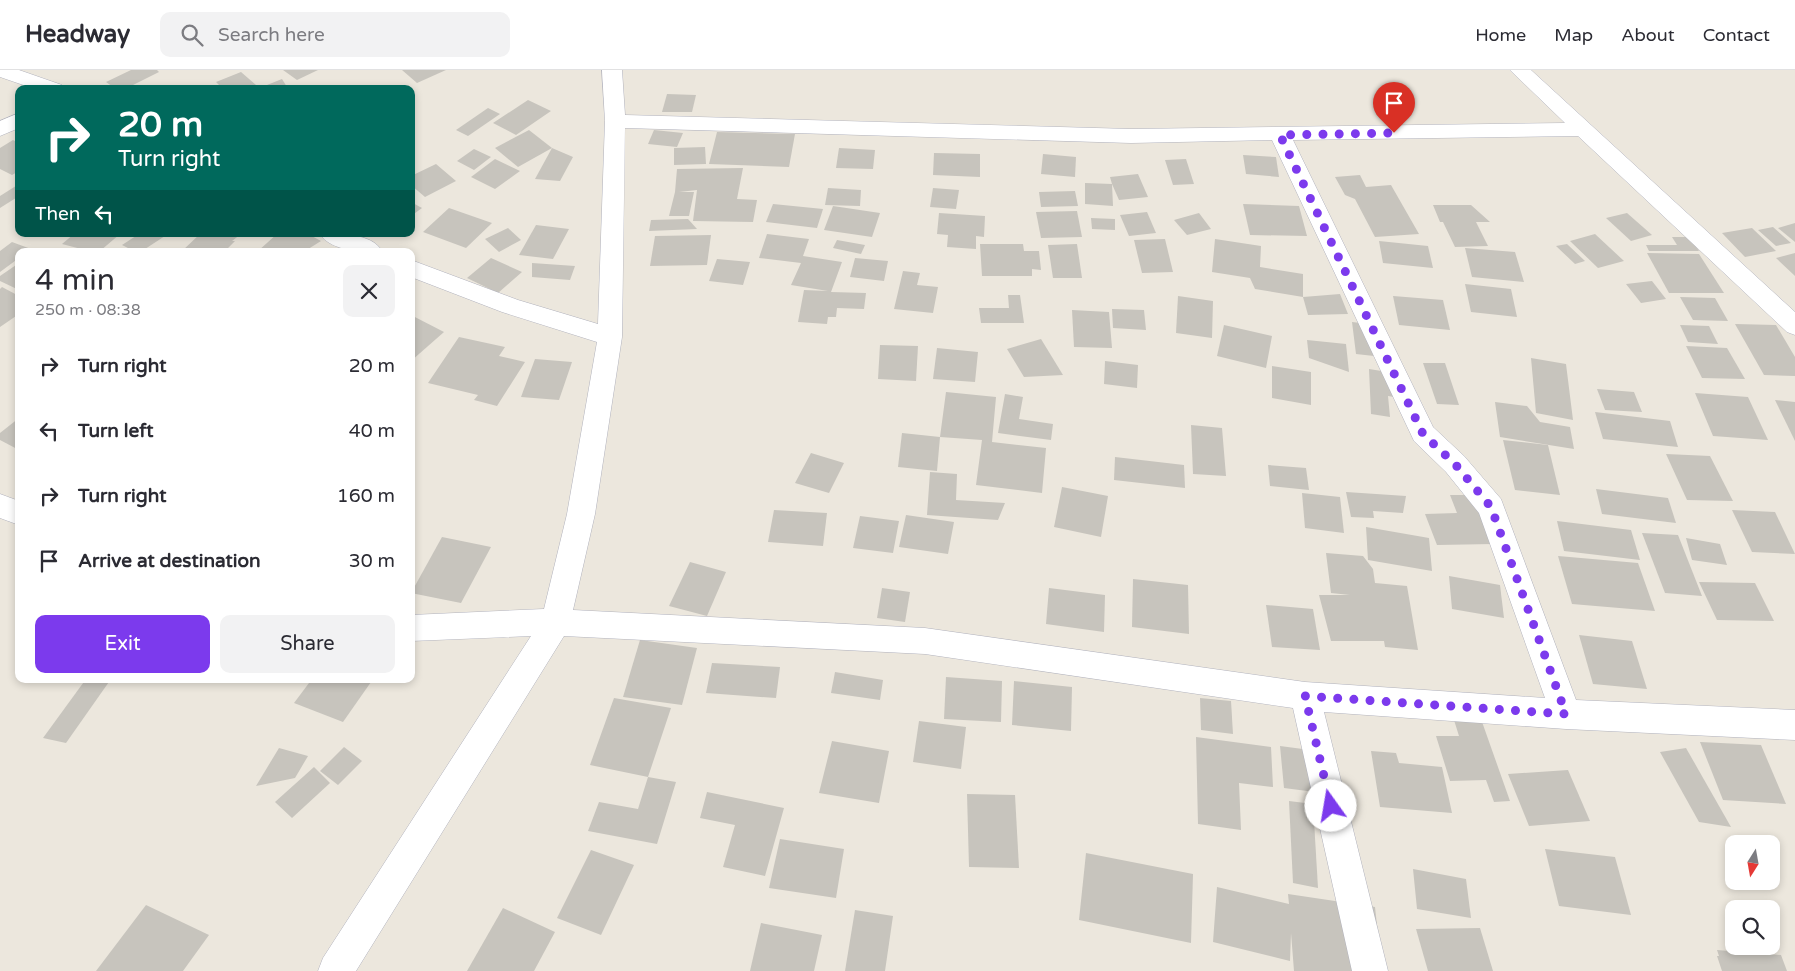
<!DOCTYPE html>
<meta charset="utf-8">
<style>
body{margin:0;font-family:"Varela Round",sans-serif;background:#f2f2f3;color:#2b2b33;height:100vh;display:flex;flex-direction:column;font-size:19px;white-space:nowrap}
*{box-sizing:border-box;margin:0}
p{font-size:16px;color:#7c7c81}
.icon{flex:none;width:28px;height:28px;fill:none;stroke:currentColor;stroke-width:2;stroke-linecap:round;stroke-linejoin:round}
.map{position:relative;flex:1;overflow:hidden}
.panel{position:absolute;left:15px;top:178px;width:400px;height:435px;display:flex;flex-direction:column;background:#fff;border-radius:10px;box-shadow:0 2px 8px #0003}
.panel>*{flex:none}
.hud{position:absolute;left:15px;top:15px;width:400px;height:152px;border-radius:10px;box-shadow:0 2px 8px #0003;background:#00695c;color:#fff;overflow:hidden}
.needle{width:32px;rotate:191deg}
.tools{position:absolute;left:1725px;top:765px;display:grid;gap:10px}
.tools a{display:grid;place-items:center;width:55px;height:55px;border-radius:10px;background:#fff;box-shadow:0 2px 8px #0003;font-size:25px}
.pin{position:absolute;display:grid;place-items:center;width:42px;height:42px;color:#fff;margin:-51px -21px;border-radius:50% 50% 50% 0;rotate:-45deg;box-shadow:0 0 5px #0007}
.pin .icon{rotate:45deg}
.me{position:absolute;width:55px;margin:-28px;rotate:347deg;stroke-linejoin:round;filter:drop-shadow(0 0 4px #0008)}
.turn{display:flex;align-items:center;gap:18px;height:105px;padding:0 20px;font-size:22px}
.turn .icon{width:65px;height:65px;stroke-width:2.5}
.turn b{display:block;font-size:35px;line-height:42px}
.then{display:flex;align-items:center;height:48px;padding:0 20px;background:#0003;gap:10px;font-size:19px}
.round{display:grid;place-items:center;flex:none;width:52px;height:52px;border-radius:10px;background:#f2f2f3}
.overview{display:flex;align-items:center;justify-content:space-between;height:85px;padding:0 20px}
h1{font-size:30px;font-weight:600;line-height:38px}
.cta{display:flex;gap:10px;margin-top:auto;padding:10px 20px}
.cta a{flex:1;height:58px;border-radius:10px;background:#7c3aed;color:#fff;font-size:20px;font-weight:600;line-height:58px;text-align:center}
.cta a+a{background:#f2f2f3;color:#2b2b33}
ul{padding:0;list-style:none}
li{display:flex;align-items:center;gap:15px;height:65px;padding:0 20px}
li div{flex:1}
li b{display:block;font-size:19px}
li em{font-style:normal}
header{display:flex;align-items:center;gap:30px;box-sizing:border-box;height:70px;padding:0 25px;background:#fff;border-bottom:1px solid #e1e1e2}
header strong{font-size:24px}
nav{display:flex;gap:28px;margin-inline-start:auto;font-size:18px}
.search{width:350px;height:45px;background:#f2f2f3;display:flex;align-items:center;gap:12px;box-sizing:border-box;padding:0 18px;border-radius:10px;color:#7c7c81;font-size:19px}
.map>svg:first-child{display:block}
.building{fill:#c7c4bd}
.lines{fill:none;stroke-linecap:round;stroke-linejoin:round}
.minor-casing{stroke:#b1b2bd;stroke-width:1}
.minor{fill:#fff;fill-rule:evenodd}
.route{stroke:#7c3aed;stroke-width:9;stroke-dasharray:0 16.2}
</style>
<header>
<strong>Headway</strong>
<div class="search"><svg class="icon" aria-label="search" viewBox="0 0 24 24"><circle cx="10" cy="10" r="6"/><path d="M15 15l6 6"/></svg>Search here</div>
<nav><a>Home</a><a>Map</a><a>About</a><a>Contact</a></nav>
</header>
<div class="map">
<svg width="1795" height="901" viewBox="0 0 1795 901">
<rect width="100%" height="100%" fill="#ece7dd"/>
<g class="building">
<path d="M131,0H157L159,2L125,19H116L106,12Z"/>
<path d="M283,0H318L297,10Z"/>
<path d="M402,0H446L417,13Z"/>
<path d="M241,2L256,15L248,19H223L216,12Z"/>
<path d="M282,9L287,17L281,19H257Z"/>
<path d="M667,24L696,25L692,42H662Z"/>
<path d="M528,30L551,41L516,65L493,53Z"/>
<path d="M488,38L500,44L468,66L456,60Z"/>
<path d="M529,60L552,78L518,97L495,78Z"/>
<path d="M654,60L683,63L677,77L648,74Z"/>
<path d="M717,62L795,64L789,97L709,94Z"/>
<path d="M13,70L19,73V101L12,105L0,99V78Z"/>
<path d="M705,77L706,94L674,95V78Z"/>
<path d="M552,78L573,87L560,111L535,109Z"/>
<path d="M839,78L875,80L873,99L836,98Z"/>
<path d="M474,79L491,87L474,100L457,91Z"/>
<path d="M934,83L980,84V107L933,105Z"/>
<path d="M1043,84L1076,87L1075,107L1041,104Z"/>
<path d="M1243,85L1276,87L1279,107L1246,104Z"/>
<path d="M495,89L520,101L495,119L471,107Z"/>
<path d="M1186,89L1194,114L1173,115L1165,90Z"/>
<path d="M436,94L456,111L425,127L411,115V106Z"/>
<path d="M743,98L737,129L757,130L753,152L693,151L697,120L679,122H694L689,146H669L675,122L677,99Z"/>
<path d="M1138,104L1148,127L1119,130L1112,114L1113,136L1085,134V113L1112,114L1110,107Z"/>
<path d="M1360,105L1366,117L1391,115L1419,164L1375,167L1355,129L1345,125L1335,107Z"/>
<path d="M19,114V126L0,138V126Z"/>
<path d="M828,118L861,120L860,136L825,135Z"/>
<path d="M933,118L959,120L956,139L930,137Z"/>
<path d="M1075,121L1078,136L1041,137L1039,122Z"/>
<path d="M411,132L422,138L411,146Z"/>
<path d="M773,134L823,139L817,158L766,152Z"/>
<path d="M1243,134L1299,136L1307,166L1250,165Z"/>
<path d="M1433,135H1471L1490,152H1476L1488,176L1455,177L1443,152H1440Z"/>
<path d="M833,136L880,143L872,167L824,160Z"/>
<path d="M449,138L492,153L466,178L423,162Z"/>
<path d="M1077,141L1082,167L1041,168L1036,142Z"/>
<path d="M1147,142L1156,163L1129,166L1120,145Z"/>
<path d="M939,143L985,146L984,167L976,166V179L947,177L948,165L937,164Z"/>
<path d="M1199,143L1211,159L1187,165L1174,150Z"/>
<path d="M1627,143L1652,165L1631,171L1606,148Z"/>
<path d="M1091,148L1115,149V160L1092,159Z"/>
<path d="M688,149L697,159L649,161L651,150Z"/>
<path d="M1795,153V172L1778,158Z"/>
<path d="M536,155L569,159L553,189L519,185Z"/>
<path d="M1773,157L1791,173L1776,176L1758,160Z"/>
<path d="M508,158L521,170L499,182L485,169Z"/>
<path d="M1752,158L1776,181L1745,187L1722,163Z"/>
<path d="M74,164H120L100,181H89L62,174Z"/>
<path d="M139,164H168L142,181H134L122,175Z"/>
<path d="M200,164L209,165L206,164H241L232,171H235L225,181H182Z"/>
<path d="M277,164L291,165L308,164L321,171L305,181H258Z"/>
<path d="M767,164L809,169L803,186L842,192L831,222L866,223L864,239L837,238L836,247H828L827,254L798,252L804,220L828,221L791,215L801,193L759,188Z"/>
<path d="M1595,164L1624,191L1598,198L1570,171Z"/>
<path d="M711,165L707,195L650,196L655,166Z"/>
<path d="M1672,167H1690L1699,181H1649L1646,175H1677Z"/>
<path d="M1165,169L1173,202L1142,203L1134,170Z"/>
<path d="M1215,169L1261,176L1260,197L1303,204V227L1255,219L1250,208L1212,202Z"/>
<path d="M837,170L865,175L861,184L833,178Z"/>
<path d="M1379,171L1428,176L1433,198L1383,193Z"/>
<path d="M12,172L31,179L28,181H19V188L0,202V181Z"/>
<path d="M980,174H1023L1024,181H1039L1041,200L1032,199V206H982Z"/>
<path d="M1077,174L1082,208H1053L1048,175Z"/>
<path d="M1567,174L1585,191L1575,194L1556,176Z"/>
<path d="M1465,178L1515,182L1524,212L1472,207Z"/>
<path d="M1647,183L1699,184L1724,223H1669Z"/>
<path d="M1795,183V206L1776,188Z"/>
<path d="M491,188L522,202L498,223L467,208Z"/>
<path d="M855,188L888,191L884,211L850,207Z"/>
<path d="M717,189L750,192L743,215L709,211Z"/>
<path d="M19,193V220L0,211V206Z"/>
<path d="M532,193L575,196L570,210L532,207Z"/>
<path d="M903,201L920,203L917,215L938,217L933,243L894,239Z"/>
<path d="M1652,211L1666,229L1641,233L1626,214Z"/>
<path d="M1465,214L1511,219L1517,247L1471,242Z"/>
<path d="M2,217L19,226V244L0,257V219Z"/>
<path d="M1340,224L1348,244L1308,245L1303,227Z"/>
<path d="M1008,225H1020L1024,253H981L979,238H1009Z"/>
<path d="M1178,226L1213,231L1212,268L1176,263Z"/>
<path d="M1393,226L1443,230L1450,260L1399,255Z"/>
<path d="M1680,227L1715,228L1728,251L1693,250Z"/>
<path d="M1112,239L1144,240L1146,260L1113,258Z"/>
<path d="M1072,240L1109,242L1112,278L1074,277Z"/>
<path d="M411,245L444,262L411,291Z"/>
<path d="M1352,252L1369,254L1374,286L1356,284Z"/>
<path d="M1735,254L1776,255L1795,287V306L1764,305Z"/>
<path d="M1224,255L1272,266L1266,298L1217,286Z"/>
<path d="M1680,255L1709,256L1718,274L1688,272Z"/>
<path d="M459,267L505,277L499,286L525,292L497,336L474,330L478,325L428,313Z"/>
<path d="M1041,269L1063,305L1024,307L1007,279Z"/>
<path d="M1307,270L1346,274L1349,302L1309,288Z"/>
<path d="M880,275L918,276L916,311L878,309Z"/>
<path d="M1686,276L1727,278L1745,309L1702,308Z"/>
<path d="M937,278L978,282L975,312L933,309Z"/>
<path d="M1531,288L1566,294L1573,350L1536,343Z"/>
<path d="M535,289L572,292L559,330L521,327Z"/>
<path d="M1105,291L1138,295L1137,318L1104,314Z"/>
<path d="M1423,293H1445L1459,335L1437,334Z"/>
<path d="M1272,296L1311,302V335L1272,328Z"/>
<path d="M1369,299L1400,304L1401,328L1388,326L1390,347L1371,344Z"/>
<path d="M1597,319L1634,322L1642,342L1605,340Z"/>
<path d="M946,322L996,327L992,372L1046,378L1042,423L976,415L982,370L940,367Z"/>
<path d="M1695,323L1748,327L1768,370L1713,366Z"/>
<path d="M1005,324L1023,327L1019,349L1053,354L1051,370L998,363Z"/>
<path d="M1775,330L1795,332V371Z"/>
<path d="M1495,332L1527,336L1540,352L1570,357L1574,379L1500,367Z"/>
<path d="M1595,342L1670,351L1678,377L1603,369Z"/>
<path d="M19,348V380L0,370V363Z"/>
<path d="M1191,355L1222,358L1226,406L1193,404Z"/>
<path d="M902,363L940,367L937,401L898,397Z"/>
<path d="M1503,370L1548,375L1560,425L1515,420Z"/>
<path d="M811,383L844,393L829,423L795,413Z"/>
<path d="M1666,384L1710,386L1733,431L1687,430Z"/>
<path d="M1115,387L1184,395L1185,418L1114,410Z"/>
<path d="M1268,395L1306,398L1309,420L1270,416Z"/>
<path d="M930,402L957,404L956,430L1005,433L998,450L927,445Z"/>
<path d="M1062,417L1108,426L1101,467L1054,457Z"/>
<path d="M1596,419L1668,428L1676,453L1602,444Z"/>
<path d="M1346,422L1406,426L1403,443L1373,441L1374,448L1351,447Z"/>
<path d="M1302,423L1340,427L1344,463L1305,458Z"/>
<path d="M1450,425H1473L1493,474L1437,475L1425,444L1457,443Z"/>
<path d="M774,440L827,443L823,476L768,472Z"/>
<path d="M1732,440L1775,442L1795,484L1752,482Z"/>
<path d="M906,445L954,452L948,484L899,477Z"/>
<path d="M860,446L899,451L893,483L853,478Z"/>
<path d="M1557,451L1631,460L1640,490L1564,481Z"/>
<path d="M1366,457L1429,468L1432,501L1368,490Z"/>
<path d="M1642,463L1678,465L1702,526L1665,523Z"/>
<path d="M442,467L491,477L461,533L411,523Z"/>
<path d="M1686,468L1720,474L1727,495L1692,490Z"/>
<path d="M1326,483L1363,486L1373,499L1375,513L1407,516L1418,580L1385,577L1384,571H1331L1319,525H1350L1331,523Z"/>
<path d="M1558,486L1638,493L1655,541L1572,534Z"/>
<path d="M690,492L726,502L707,546L669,536Z"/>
<path d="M1449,506L1500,515L1504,548L1452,539Z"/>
<path d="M1133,509L1188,515L1189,564L1132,557Z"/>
<path d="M1699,512L1755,513L1774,551L1717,550Z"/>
<path d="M882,518L910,522L905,552L877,548Z"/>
<path d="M1049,518L1105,525L1104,562L1046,554Z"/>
<path d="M1266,535L1313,539L1320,580L1272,577Z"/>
<path d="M1579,565L1632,571L1647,619L1593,614Z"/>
<path d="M640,570L697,578L682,635L623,627Z"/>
<path d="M712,593L780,597L776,628L706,623Z"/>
<path d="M835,602L883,610L880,630L831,623Z"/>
<path d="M946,607L1002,611L1001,652L944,649Z"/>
<path d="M86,609H111L66,673L43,668Z"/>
<path d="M312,609H363L371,612L343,652L294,633Z"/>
<path d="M1014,611L1072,617L1071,661L1012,655Z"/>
<path d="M614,628L671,638L648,707L590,695Z"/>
<path d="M1200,628L1231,631L1233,664L1201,660Z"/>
<path d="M1481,649L1510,731L1494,732L1486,710L1450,711L1436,666H1459L1454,650Z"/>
<path d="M919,651L966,657L961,699L913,692Z"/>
<path d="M1196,667L1271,677L1273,717L1239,713L1241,760L1198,754Z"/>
<path d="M832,671L889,681L879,733L819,723Z"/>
<path d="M1700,672L1761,675L1786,734L1723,730Z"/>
<path d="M1280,676L1333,683L1338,725L1284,718Z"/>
<path d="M344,677L362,691L338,715L320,701Z"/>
<path d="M279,678L308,686L295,708L256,716Z"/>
<path d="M1686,678L1731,757L1699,752L1660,682Z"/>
<path d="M1371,681L1396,683L1399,693L1442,697L1452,743L1380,737Z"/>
<path d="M314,697L330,713L292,748L275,732Z"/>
<path d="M1568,700L1590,751L1529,756L1508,704Z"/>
<path d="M648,707L676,712L657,774L588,761L599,732L638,739Z"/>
<path d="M707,722L784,738L765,806L723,797L735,755L700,748Z"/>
<path d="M967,724L1015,725L1019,798L969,797Z"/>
<path d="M1289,731L1313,734L1318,818L1293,813Z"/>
<path d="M780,769L844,779L836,828L769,818Z"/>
<path d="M1545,779L1615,787L1631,845L1559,836Z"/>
<path d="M591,780L634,795L601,865L557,848Z"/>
<path d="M1086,783L1193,804L1191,873L1079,850Z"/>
<path d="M1413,799L1466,809L1471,848L1417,839Z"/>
<path d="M1217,817L1289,834L1288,824L1375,837L1382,901H1294L1291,863L1290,891L1213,872Z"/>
<path d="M146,835L209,865L183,901H96Z"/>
<path d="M503,838L555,862L534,901H467Z"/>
<path d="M855,840L893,846L885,901H845Z"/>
<path d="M761,853L822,865L814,901H750Z"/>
<path d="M1480,858L1493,901H1428L1416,859Z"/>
<path d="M1717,880L1781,885L1787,901H1722L1717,886H1719Z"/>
</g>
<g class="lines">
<defs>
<g id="minor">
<path d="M0,0H19L62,15L65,19H35L0,7Z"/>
<path d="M602,0H622L625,45L1131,59L1565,53L1510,0H1531L1795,242V265L1787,262L1578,66L1293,70L1433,357L1464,386L1501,429L1576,630L1795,640V670L1566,659L1324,642L1388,901H1352L1293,638L925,584L564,566L356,901H318L323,888L531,566L411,571V545L544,539L567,444L597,272L502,242L411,207V190L518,230L598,254L605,51ZM625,58L1131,73L1272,70L1414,371L1446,402L1479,443L1545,628L1305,612L925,558L573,540L595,444L622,267Z"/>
<path d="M19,43V58L0,66V51Z"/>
<path d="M320,164C338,163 372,163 382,181C364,182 331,182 320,164Z"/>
<path d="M0,424L19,431V455L0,448Z"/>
</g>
</defs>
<use href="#minor" class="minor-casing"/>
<use href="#minor" class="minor"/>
</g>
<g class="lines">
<path class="route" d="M1331,736L1305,626L1566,644L1491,437L1455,394L1423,364L1280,65L1394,63"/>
</g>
</svg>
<div class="tools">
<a><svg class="needle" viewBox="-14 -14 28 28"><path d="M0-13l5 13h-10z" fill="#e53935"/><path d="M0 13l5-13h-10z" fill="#7c7c81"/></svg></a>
<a><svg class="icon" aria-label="search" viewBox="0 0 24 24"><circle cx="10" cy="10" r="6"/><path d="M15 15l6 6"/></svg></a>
</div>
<div class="pin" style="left:1394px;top:63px;background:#d93025"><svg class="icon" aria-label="arrive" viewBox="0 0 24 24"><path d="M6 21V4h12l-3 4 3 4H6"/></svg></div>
<svg class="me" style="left:1331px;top:736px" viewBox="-20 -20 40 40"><circle r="19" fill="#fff"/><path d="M0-13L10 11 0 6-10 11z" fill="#7c3aed"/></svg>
<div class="hud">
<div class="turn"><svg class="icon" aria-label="right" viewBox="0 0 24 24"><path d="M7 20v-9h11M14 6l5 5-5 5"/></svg><div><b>20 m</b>Turn right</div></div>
<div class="then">Then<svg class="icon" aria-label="left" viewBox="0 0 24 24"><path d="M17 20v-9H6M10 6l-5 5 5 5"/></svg></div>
</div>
<section class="panel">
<div class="overview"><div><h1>4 min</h1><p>250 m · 08:38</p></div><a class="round"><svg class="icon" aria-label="close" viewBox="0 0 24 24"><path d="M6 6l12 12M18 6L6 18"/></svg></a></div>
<ul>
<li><svg class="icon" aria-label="right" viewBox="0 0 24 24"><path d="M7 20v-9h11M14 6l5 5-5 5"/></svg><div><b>Turn right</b></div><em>20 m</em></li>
<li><svg class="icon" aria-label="left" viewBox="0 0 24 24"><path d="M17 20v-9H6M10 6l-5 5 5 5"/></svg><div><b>Turn left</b></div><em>40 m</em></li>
<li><svg class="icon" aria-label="right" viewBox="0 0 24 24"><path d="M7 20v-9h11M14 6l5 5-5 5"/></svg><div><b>Turn right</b></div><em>160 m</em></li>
<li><svg class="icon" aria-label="arrive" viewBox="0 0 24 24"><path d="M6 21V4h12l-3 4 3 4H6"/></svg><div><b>Arrive at destination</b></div><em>30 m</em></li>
</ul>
<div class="cta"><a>Exit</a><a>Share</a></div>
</section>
</div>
